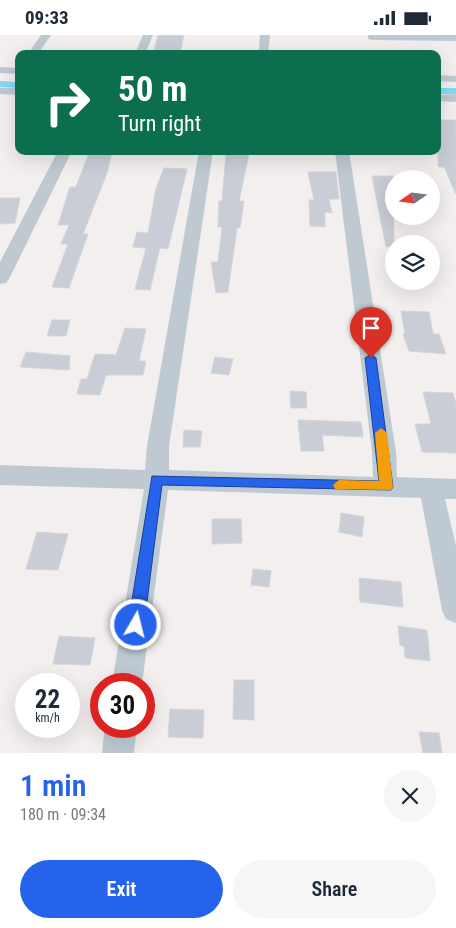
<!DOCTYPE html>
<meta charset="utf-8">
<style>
body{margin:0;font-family:"Roboto Condensed",sans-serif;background:#f6f6f7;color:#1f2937;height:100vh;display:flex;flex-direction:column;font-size:19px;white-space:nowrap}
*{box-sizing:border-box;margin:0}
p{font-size:16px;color:#747a83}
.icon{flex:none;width:28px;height:28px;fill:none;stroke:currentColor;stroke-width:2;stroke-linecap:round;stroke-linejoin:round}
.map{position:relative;height:718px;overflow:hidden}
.drawer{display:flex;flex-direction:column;background:#fff;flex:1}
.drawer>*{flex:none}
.banner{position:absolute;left:15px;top:15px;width:426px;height:105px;border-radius:10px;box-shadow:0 5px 20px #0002;background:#0b6e4f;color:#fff;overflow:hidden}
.needle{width:32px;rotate:256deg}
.fabs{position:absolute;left:385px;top:135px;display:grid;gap:10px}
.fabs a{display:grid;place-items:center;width:55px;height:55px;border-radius:50%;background:#fff;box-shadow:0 5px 20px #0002;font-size:25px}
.speed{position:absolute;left:15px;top:638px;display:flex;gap:10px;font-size:25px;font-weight:700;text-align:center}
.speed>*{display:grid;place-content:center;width:65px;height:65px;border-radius:50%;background:#fff;box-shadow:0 5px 20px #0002;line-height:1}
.speed small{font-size:12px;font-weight:400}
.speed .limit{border:8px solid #d22;background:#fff;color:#111}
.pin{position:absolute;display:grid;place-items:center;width:42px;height:42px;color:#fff;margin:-51px -21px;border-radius:50% 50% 50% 0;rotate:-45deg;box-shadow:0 0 5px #0007}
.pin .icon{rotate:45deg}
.me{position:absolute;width:55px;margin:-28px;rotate:8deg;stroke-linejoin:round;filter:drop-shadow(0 0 4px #0008)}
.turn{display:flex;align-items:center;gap:18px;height:105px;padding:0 20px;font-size:22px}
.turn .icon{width:65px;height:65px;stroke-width:2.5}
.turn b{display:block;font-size:35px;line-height:42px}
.round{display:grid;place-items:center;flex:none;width:52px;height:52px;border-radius:26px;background:#f6f6f7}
.head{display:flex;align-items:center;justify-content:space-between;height:85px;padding:0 20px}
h1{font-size:30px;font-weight:600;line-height:38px;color:#2563eb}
.action{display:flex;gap:10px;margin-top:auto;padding:10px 20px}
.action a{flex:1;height:58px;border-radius:30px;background:#2563eb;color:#fff;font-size:20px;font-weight:600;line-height:58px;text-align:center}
.action a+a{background:#f6f6f7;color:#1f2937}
.status{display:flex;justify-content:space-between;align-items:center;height:35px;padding:0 25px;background:#fff;direction:ltr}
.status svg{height:14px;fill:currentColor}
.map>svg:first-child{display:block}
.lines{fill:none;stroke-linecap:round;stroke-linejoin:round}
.canal{fill:#83d9f3;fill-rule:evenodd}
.building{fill:#cacdd5;stroke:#d2d5db}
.minor{fill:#bec9d2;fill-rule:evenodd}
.route{fill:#2563eb;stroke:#184099}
.slow{fill:#f59e0b}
</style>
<div class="status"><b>09:33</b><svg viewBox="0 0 49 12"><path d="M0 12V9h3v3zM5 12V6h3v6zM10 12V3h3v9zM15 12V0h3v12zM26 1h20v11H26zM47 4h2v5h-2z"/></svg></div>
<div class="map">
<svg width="456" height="718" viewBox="0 0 456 718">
<rect width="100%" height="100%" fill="#f2efee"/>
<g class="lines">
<g class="canal">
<path d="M0,46L19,47V53L0,52Z"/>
<rect x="438" y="53" width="18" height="6"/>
</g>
</g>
<g class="building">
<path d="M158,0H184L180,19H153Z"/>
<path d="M438,85H456V159L444,132H438Z"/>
<path d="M89,118H112L107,138L83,199H88L69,253L52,252L68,209H61L69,190H58L70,152H76Z"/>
<path d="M226,119H249L239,166H244L240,193H237L228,257L216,258L211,227H218L222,192H218L219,166H222Z"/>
<path d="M164,133L187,134L168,214L160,213L150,255L135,254L146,213L133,212L137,197L148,198L156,154Z"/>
<path d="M308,137H336L339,164H329L332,178L325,177V192L310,191L309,165H314Z"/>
<path d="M372,141H393L394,211L386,212Z"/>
<path d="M0,163H20L15,188L0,189Z"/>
<path d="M401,276L429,277L433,299H439L446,319L409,316L403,299H405Z"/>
<path d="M52,285H70L66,301H47Z"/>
<path d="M125,293L146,294L139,326H146L143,340H106L100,360L77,359L81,344H87L95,319L116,320Z"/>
<path d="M26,317L70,321L69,335L20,332Z"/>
<path d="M215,322L233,324L229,340L211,338Z"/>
<path d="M290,356L306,357L307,373H291Z"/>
<path d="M423,357L453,358L456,368V418L422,417L415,389H431Z"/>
<path d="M298,385L361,387L363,402L322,400L324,416H301Z"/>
<path d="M184,395L202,396L200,412H183Z"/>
<path d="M341,478L364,482L362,502L339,497Z"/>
<path d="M212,484H241L242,508L212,509Z"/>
<path d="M37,497L68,499L58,535L26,534Z"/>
<path d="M253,534L271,536L269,552L251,550Z"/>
<path d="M359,543L401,547L403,572L360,567Z"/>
<path d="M398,591L427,595L430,626L405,623L404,611L400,610Z"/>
<path d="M59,601L95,603L90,630L53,629Z"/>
<path d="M234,645H254V685L233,684Z"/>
<path d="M170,674L204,675L203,703L168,702Z"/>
<path d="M419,697L439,698L442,718H423Z"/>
</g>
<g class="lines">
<g class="minor">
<path d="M41,0H51L38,19H28Z"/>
<path d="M143,0H153L145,19H135Z"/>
<path d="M260,0H270L268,19L259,17Z"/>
<path d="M368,0H456V6L372,5L368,4Z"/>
<path d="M0,32L19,33V39L0,38Z"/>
<path d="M438,40L456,41V47L438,46Z"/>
<path d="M0,53H19V60L0,59Z"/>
<path d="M456,59V67L438,66V60Z"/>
<path d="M58,116H72L9,244L6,248L0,249V227Z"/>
<path d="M199,116H213L169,411V435L373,442L372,417L335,116H349L396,417L397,442L456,444V464H445L456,511V588L446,584L442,575L421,463L168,455L142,649H112L144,454L0,450V430L145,435L147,411Z"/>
<path d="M105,691H137L134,718H102Z"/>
</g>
</g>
<path class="route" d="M371,319L376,323L393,452L391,455L162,450L144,590L141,595L136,597L130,595L128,590L152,441L379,446L365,323Z"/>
<path class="slow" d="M381,393L387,398L393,452L391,455L335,454L333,450L339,445L379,446L375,398Z"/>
</svg>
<div class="fabs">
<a><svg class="needle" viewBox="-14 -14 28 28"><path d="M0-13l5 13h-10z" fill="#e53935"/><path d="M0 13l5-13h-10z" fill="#747a83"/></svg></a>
<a><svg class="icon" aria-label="layers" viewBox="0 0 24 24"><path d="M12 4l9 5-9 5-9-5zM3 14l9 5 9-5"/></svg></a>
</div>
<div class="speed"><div>22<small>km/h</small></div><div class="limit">30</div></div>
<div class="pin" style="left:371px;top:323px;background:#d93025"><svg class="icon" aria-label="arrive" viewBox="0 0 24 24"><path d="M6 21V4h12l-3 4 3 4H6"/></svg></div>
<svg class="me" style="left:136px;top:590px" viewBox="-20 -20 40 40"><circle r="17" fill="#2563eb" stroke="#fff" stroke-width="3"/><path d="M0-11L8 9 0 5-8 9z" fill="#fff"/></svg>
<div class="banner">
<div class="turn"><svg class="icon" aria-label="right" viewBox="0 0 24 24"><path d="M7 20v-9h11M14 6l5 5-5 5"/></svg><div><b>50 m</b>Turn right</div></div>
</div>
</div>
<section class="drawer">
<div class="head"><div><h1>1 min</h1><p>180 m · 09:34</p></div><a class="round"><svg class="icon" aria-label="close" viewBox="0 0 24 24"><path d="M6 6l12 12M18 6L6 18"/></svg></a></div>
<div class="action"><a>Exit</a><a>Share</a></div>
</section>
